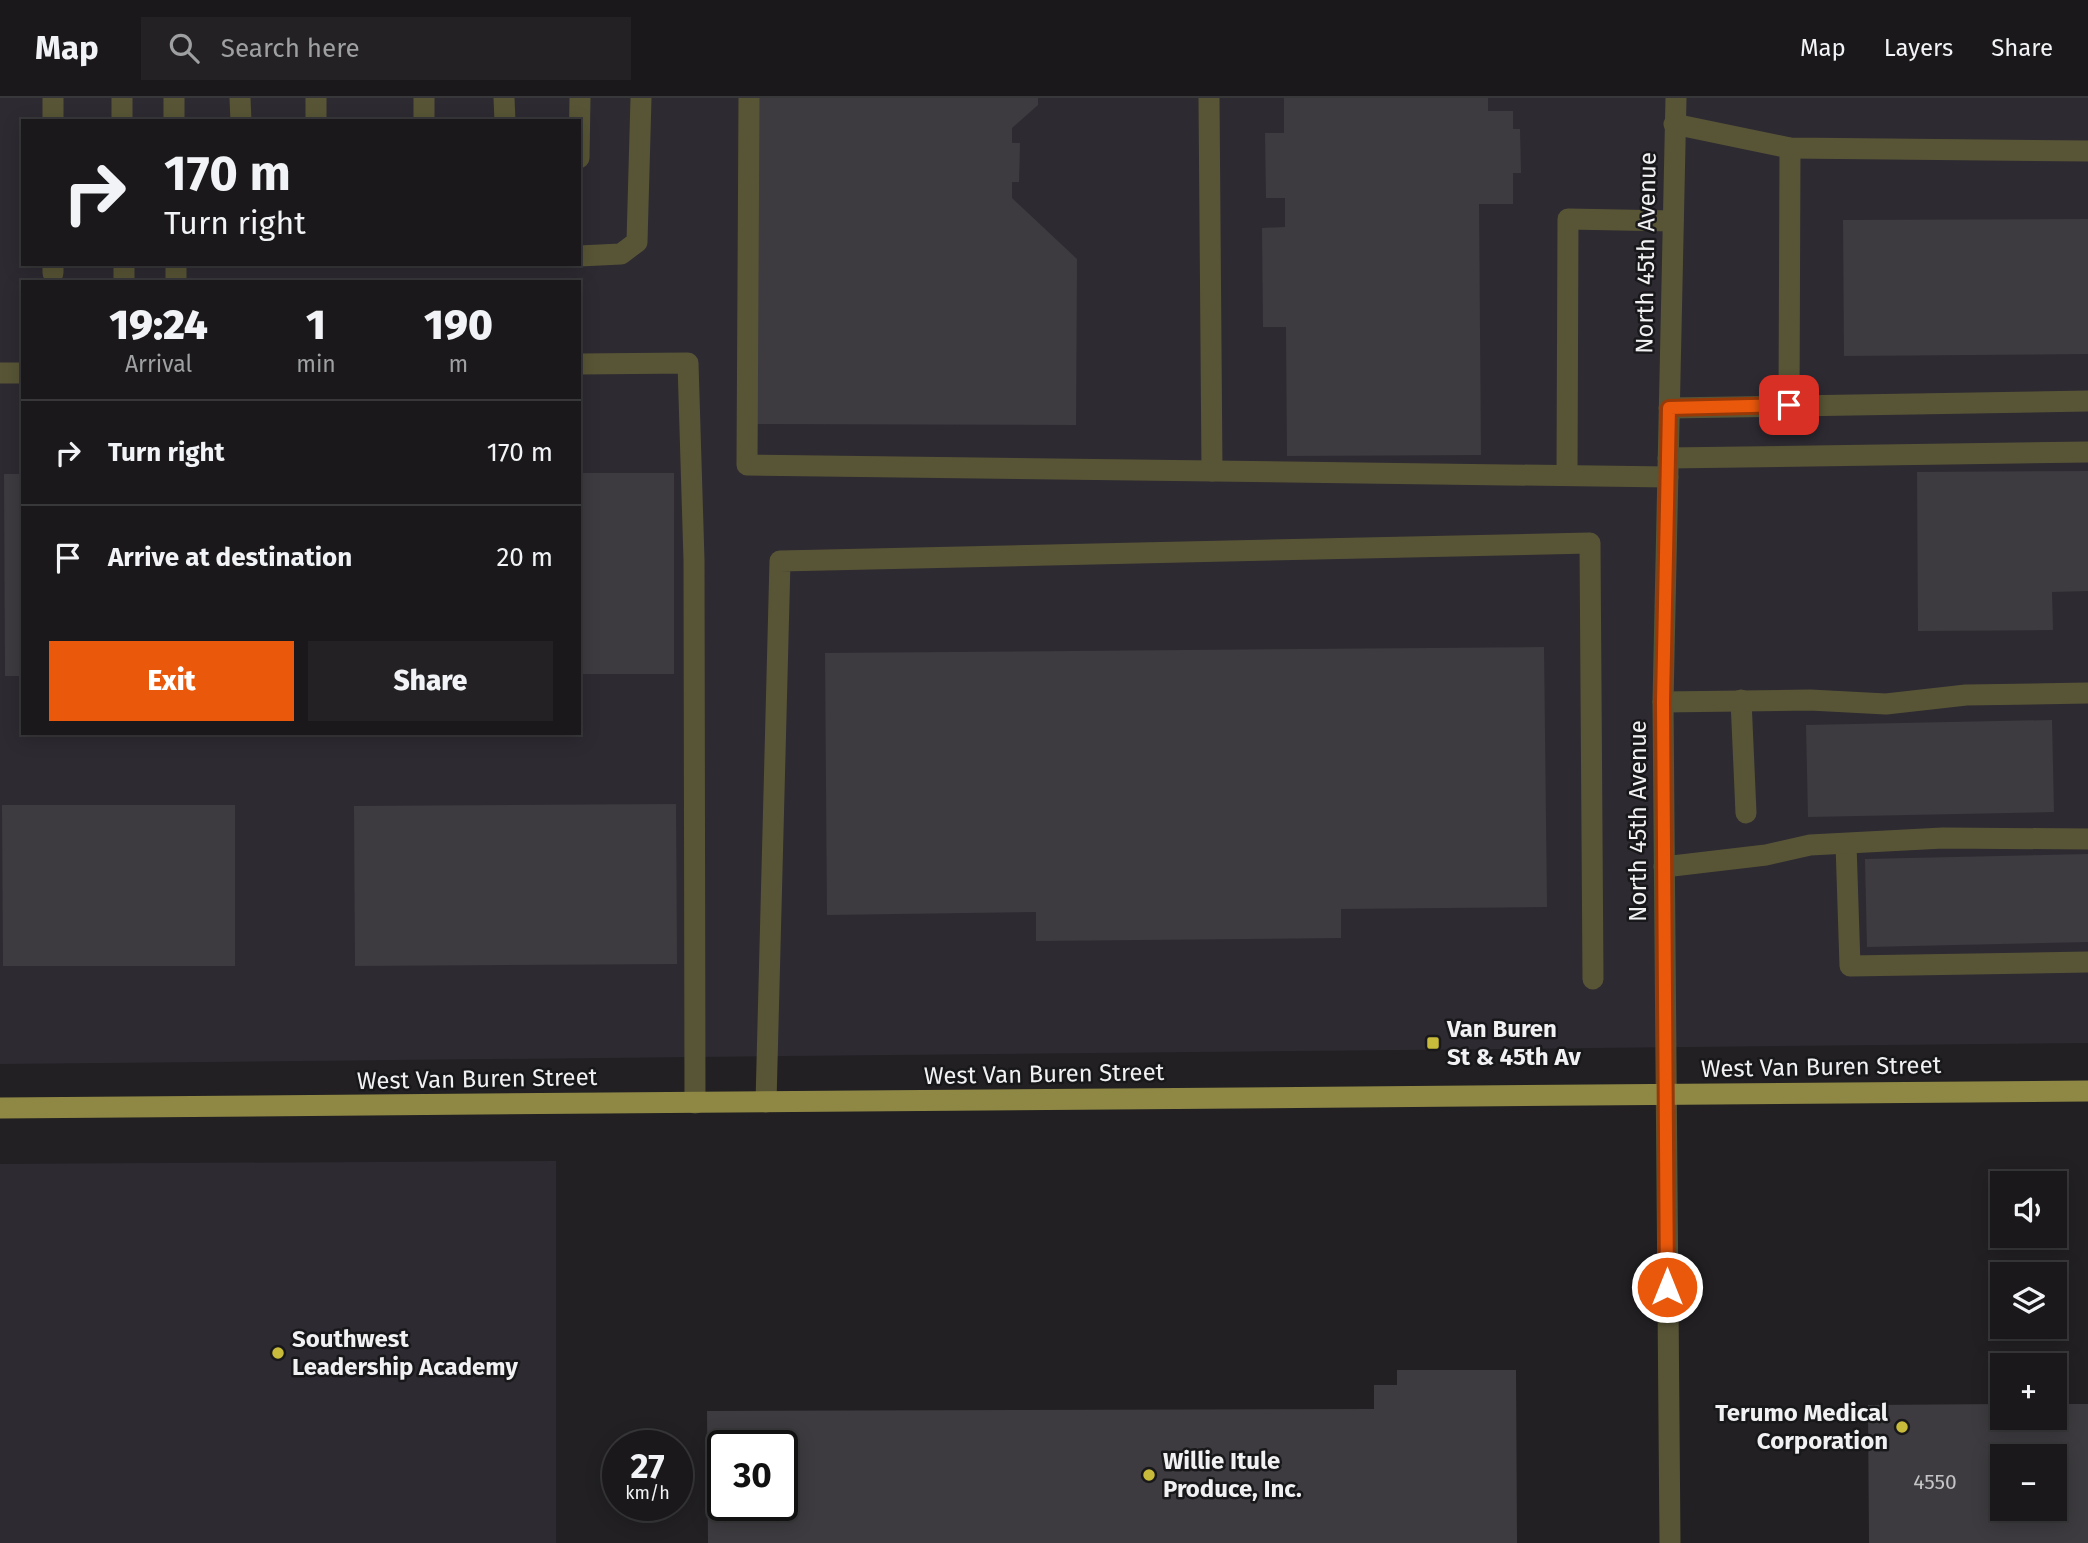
<!DOCTYPE html>
<meta charset="utf-8">
<style>
body{margin:0;font-family:"Fira Sans",sans-serif;background:#232123;color:#f1f3f6;height:100vh;display:flex;flex-direction:column;font-size:26px;white-space:nowrap}
*{box-sizing:border-box;margin:0}
p{font-size:23px;color:#9fa0a2}
.icon{flex:none;width:38px;height:38px;fill:none;stroke:currentColor;stroke-width:2;stroke-linecap:round;stroke-linejoin:round}
.map{position:relative;flex:1;overflow:hidden}
.panel{position:absolute;left:21px;top:182px;width:560px;height:455px;display:flex;flex-direction:column;background:#1a181a;border-radius:0px;box-shadow:0 4px 18px #0003,0 0 0 2px #383739}
.panel>*{flex:none}
.banner{position:absolute;left:21px;top:21px;width:560px;height:147px;border-radius:0px;box-shadow:0 4px 18px #0003,0 0 0 2px #383739;background:#1a181a;color:#f1f3f6;overflow:hidden}
.tools{position:absolute;left:1990px;top:1073px;display:grid;gap:14px}
.tools a{display:grid;place-items:center;width:77px;height:77px;border-radius:0px;background:#1a181a;box-shadow:0 4px 18px #0003,0 0 0 2px #383739;font-size:35px}
.speed{position:absolute;left:602px;top:1332px;display:flex;gap:14px;font-size:35px;font-weight:700;text-align:center}
.speed>*{display:grid;place-content:center;width:91px;height:91px;border-radius:50%;background:#1a181a;box-shadow:0 4px 18px #0003,0 0 0 2px #383739;line-height:1}
.speed small{font-size:18px;font-weight:400}
.speed .limit{border:4px solid #111;border-radius:10px;background:#fff;color:#111}
.pin{position:absolute;display:grid;place-items:center;width:60px;height:60px;color:#fff;margin:-30px;border-radius:14px;box-shadow:0 4px 10px #0006}
.me{position:absolute;width:77px;margin:-38px;rotate:0deg;stroke-linejoin:round;filter:drop-shadow(0 0 5px #0008)}
.turn{display:flex;align-items:center;gap:24px;height:147px;padding:0 28px;font-size:32px}
.turn .icon{width:91px;height:91px;stroke-width:2.5}
.turn b{display:block;font-size:49px;line-height:60px}
.eta{display:flex;justify-content:space-evenly;align-items:center;height:119px;text-align:center}
.eta b{font-size:42px;font-weight:800;line-height:49px}
.action{display:flex;gap:14px;margin-top:auto;padding:14px 28px}
.action a{flex:1;height:80px;border-radius:0px;background:#ea580c;color:#fff;font-size:28px;font-weight:800;line-height:80px;text-align:center}
.action a+a{background:#232123;color:#f1f3f6}
ul{padding:0;list-style:none}
li{display:flex;align-items:center;gap:21px;height:105px;padding:0 28px;border-top:2px solid #383739}
li div{flex:1}
li b{display:block;font-size:26px}
li em{font-style:normal}
header{display:flex;align-items:center;gap:42px;box-sizing:border-box;height:98px;padding:0 35px;background:#1a181a;border-bottom:2px solid #383739}
header strong{font-size:33px}
nav{display:flex;gap:38px;margin-inline-start:auto;font-size:24px}
.search{width:490px;height:63px;background:#232123;display:flex;align-items:center;gap:18px;box-sizing:border-box;padding:0 24px;border-radius:0px;color:#9fa0a2;font-size:26px}
.map>svg:first-child{display:block}
.built{fill:#2e2a32;fill-rule:evenodd}
.building{fill:#3d3b3f;fill-rule:evenodd}
.lines{fill:none;stroke-linecap:round;stroke-linejoin:round}
.minor{stroke:#585536;stroke-width:21}
.major{stroke:#8f8845;stroke-width:21}
.route-casing{stroke:#983908;stroke-width:18}
.route{stroke:#ea580c;stroke-width:12}
.poi-dot{fill:#c8bb3b;stroke:#18171a;stroke-width:2.5}
.labels{text-anchor:middle;dominant-baseline:central;stroke-width:5;stroke-linejoin:round;paint-order:stroke}
.number-label{font-size:21px;fill:#c4c3c5}
.street-label{font-size:24px;fill:#f1f0f2;stroke:#18171a}
.poi-label{font-size:24px;font-weight:bold;fill:#f1f0f2;stroke:#18171a;text-anchor:start}
</style>
<header>
<strong>Map</strong>
<div class="search"><svg class="icon" aria-label="search" viewBox="0 0 24 24"><circle cx="10" cy="10" r="6"/><path d="M15 15l6 6"/></svg>Search here</div>
<nav><a>Map</a><a>Layers</a><a>Share</a></nav>
</header>
<div class="map">
<svg width="2088" height="1445" viewBox="0 0 2088 1445">
<rect width="100%" height="100%" fill="#222023"/>
<g class="built">
<path d="M0,0H2088V945L0,966ZM23,23H579V166H23ZM23,184H579V635H23Z"/>
<path d="M556,1063V1445H0V1066Z"/>
</g>
<g class="building">
<path d="M757,0H1038V7L1012,30V45H1020L1019,84H1012V100L1077,161L1076,327L754,326Z"/>
<path d="M1284,0H1488V13H1513V31H1520L1521,75H1513V106H1479L1481,357L1287,358L1286,229H1263L1262,130L1285,129V100H1266L1265,35H1284Z"/>
<path d="M2088,121V256L1844,258L1843,122Z"/>
<path d="M2088,373V493L2052,494L2053,532L1918,533L1917,374Z"/>
<rect x="579" y="375" width="95" height="201"/>
<path d="M4,376H23V578H5Z"/>
<path d="M1544,549L1547,809L1341,811V840L1036,843V814L827,817L825,555Z"/>
<path d="M2052,622L2054,714L1808,719L1806,627Z"/>
<path d="M676,706L677,866L355,868L354,708Z"/>
<path d="M2,707H235V868H3Z"/>
<path d="M2088,756V844L1867,849L1865,761Z"/>
<path d="M1397,1272H1516L1517,1445H708L707,1313L1374,1311V1287H1397ZM723,1348H782V1407H723Z"/>
<path d="M2002,1306V1320H2054V1306H2088V1445H1869L1868,1307ZM2002,1358H2054V1410H2002Z"/>
</g>
<g class="lines">
<g class="minor">
<path d="M53,0V23"/>
<path d="M122,0V23"/>
<path d="M174,0V23"/>
<path d="M240,0L241,23"/>
<path d="M316,0V23"/>
<path d="M424,0V23"/>
<path d="M504,0L505,23"/>
<path d="M749,0L747,367L1668,379"/>
<path d="M1209,0L1212,373"/>
<path d="M1674,26L1790,50L2088,53"/>
<path d="M579,60L580,0"/>
<path d="M579,158L621,156L637,144L641,0"/>
<path d="M53,166V175"/>
<path d="M124,166V184"/>
<path d="M176,166V184"/>
<path d="M579,266L688,265L694,462L695,1005"/>
<path d="M0,275H23"/>
<path d="M1789,307L1790,50"/>
<path d="M1669,310L2088,303"/>
<path d="M1668,360L2088,354"/>
<path d="M1567,377L1568,121L1673,123"/>
<path d="M1741,602L1746,715"/>
<path d="M1663,604L1810,602L1886,606L1966,597L2088,595"/>
<path d="M1846,746L1850,868L2088,864"/>
<path d="M1664,769L1766,757L1810,747L1943,740L2088,741"/>
<path d="M766,1004L780,463L1590,445L1593,881"/>
<path d="M1670,1445L1663,604L1676,0"/>
</g>
<path class="major" d="M0,1010L2088,993"/>
</g>
<g class="lines">
<defs>
<path id="route" d="M1667,1189L1663,604L1669,310L1789,307"/>
</defs>
<use href="#route" class="route-casing"/>
<use href="#route" class="route"/>
</g>
<g class="poi-dot">
<rect x="1426" y="938" width="14" height="14" rx="3.5"/>
<circle cx="278" cy="1255" r="7"/>
<circle cx="1902" cy="1329" r="7"/>
<circle cx="1149" cy="1377" r="7"/>
</g>
<g class="labels">
<g class="number-label">
<text x="1935" y="1384">4550</text>
</g>
<g class="street-label">
<text transform="translate(1646 155) rotate(-89)">North 45th Avenue</text>
<text transform="translate(1638 723) rotate(-90)">North 45th Avenue</text>
<text transform="translate(1821 969) rotate(-1)">West Van Buren Street</text>
<text transform="translate(1044 976) rotate(-1)">West Van Buren Street</text>
<text transform="translate(477 981) rotate(-1)">West Van Buren Street</text>
</g>
<g class="poi-label">
<text x="1447" y="931">Van Buren<tspan x="1447" dy="28">St &amp; 45th Av</tspan></text>
<text x="292" y="1241">Southwest<tspan x="292" dy="28">Leadership Academy</tspan></text>
<text x="1888" y="1315" text-anchor="end">Terumo Medical<tspan x="1888" dy="28">Corporation</tspan></text>
<text x="1163" y="1363">Willie Itule<tspan x="1163" dy="28">Produce, Inc.</tspan></text>
</g>
</g>
</svg>
<div class="tools">
<a><svg class="icon" aria-label="sound" viewBox="0 0 24 24"><path d="M4 9h4l5-4v14l-5-4H4zM17 9q2 3 0 6"/></svg></a>
<a><svg class="icon" aria-label="layers" viewBox="0 0 24 24"><path d="M12 4l9 5-9 5-9-5zM3 14l9 5 9-5"/></svg></a>
<a>+</a>
<a>−</a>
</div>
<div class="speed"><div>27<small>km/h</small></div><div class="limit">30</div></div>
<div class="pin" style="left:1789px;top:307px;background:#d93025"><svg class="icon" aria-label="arrive" viewBox="0 0 24 24"><path d="M6 21V4h12l-3 4 3 4H6"/></svg></div>
<svg class="me" style="left:1667px;top:1189px" viewBox="-20 -20 40 40"><circle r="17" fill="#ea580c" stroke="#fff" stroke-width="3"/><path d="M0-11L8 9 0 5-8 9z" fill="#fff"/></svg>
<div class="banner">
<div class="turn"><svg class="icon" aria-label="right" viewBox="0 0 24 24"><path d="M7 20v-9h11M14 6l5 5-5 5"/></svg><div><b>170 m</b>Turn right</div></div>
</div>
<section class="panel">
<div class="eta">
<div><b>19:24</b><p>Arrival</p></div>
<div><b>1</b><p>min</p></div>
<div><b>190</b><p>m</p></div>
</div>
<ul>
<li><svg class="icon" aria-label="right" viewBox="0 0 24 24"><path d="M7 20v-9h11M14 6l5 5-5 5"/></svg><div><b>Turn right</b></div><em>170 m</em></li>
<li><svg class="icon" aria-label="arrive" viewBox="0 0 24 24"><path d="M6 21V4h12l-3 4 3 4H6"/></svg><div><b>Arrive at destination</b></div><em>20 m</em></li>
</ul>
<div class="action"><a>Exit</a><a>Share</a></div>
</section>
</div>
